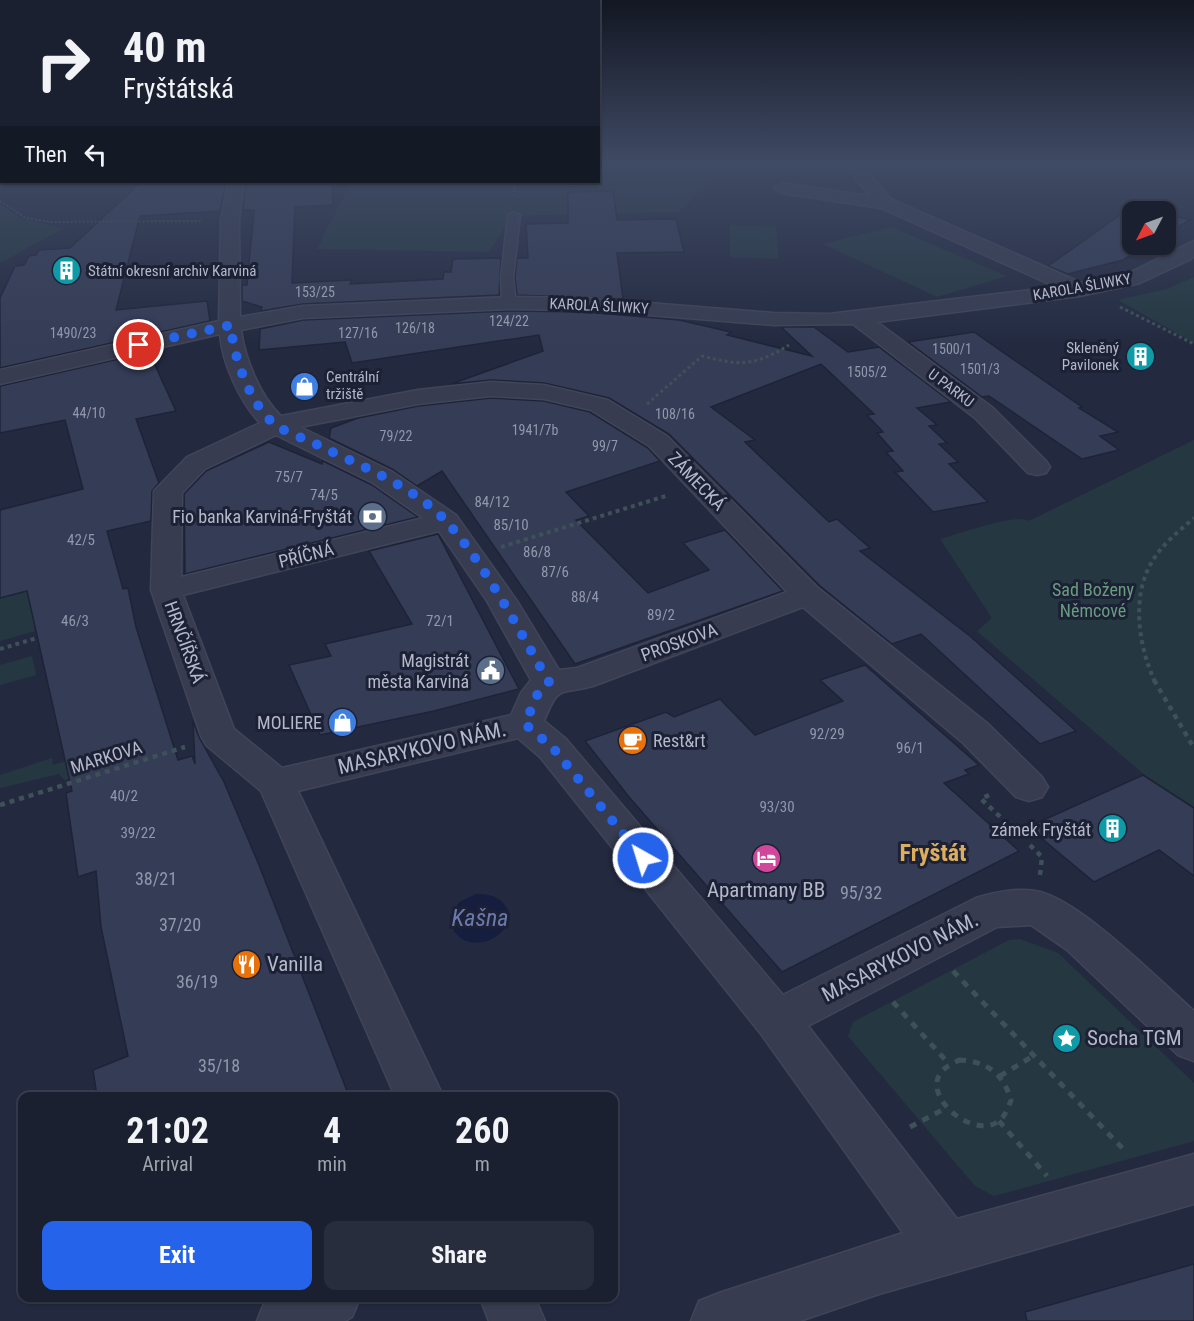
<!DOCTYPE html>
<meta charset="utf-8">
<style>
body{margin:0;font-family:"Roboto Condensed",sans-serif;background:#272d3c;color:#f1f3f6;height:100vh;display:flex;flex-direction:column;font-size:22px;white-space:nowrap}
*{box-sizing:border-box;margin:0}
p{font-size:20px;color:#9fa3ab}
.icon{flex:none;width:33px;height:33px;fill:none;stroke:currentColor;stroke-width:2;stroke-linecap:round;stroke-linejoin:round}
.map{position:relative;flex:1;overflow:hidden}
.side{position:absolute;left:18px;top:1092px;width:600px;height:210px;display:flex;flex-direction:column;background:#1a2030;border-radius:12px;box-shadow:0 2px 4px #0004,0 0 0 2px #383e4c}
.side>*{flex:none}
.hud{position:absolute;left:0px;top:0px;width:600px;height:183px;box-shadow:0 2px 4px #0004,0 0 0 2px #383e4c;background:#1a2030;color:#f1f3f6;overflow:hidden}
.needle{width:39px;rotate:229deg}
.controls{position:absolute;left:1122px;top:201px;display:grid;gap:12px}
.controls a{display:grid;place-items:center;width:54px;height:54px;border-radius:12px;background:#1a2030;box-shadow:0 2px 4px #0004,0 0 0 2px #383e4c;font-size:30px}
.pin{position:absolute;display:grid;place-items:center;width:51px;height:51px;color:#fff;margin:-26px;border:3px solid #fff;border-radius:50%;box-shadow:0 2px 6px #0007}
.me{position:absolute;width:66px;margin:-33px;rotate:321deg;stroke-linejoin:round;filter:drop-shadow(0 0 4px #0008)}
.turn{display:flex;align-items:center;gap:21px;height:126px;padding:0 24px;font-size:27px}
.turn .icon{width:78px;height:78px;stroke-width:2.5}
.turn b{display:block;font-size:42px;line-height:51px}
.then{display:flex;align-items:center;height:57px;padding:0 24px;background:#0003;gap:12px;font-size:22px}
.eta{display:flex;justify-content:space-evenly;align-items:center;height:102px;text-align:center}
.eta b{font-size:36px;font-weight:700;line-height:42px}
.button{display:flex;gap:12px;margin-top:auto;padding:12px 24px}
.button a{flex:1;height:69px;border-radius:12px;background:#2563eb;color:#fff;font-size:24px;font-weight:700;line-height:69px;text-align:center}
.button a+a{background:#272d3c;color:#f1f3f6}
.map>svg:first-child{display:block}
.green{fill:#253841}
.water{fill:#151e3e}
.building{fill:#353c56;stroke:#1e2337;stroke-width:1.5}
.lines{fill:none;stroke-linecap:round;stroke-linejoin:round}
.lane-casing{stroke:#404559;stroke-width:3}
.street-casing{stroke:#404559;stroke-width:3}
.path-far4{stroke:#3e5159;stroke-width:2;stroke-dasharray:2 2;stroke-linecap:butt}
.path-far3{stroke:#3e5159;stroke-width:3;stroke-dasharray:3 3;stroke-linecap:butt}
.path-far2{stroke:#3e5159;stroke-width:4;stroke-dasharray:4 4;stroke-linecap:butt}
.path-far1{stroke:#3e5159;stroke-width:4.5;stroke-dasharray:5 5;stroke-linecap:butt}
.path{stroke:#3e5159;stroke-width:5;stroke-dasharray:7 7;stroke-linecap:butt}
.lane{fill:#373c50;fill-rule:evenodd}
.street{fill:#373c50;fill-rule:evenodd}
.route{stroke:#2563eb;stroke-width:10;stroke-dasharray:0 18}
.labels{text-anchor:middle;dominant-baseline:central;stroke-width:6;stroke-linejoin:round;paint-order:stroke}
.far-number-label{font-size:14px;fill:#9297ab}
.far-poi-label{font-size:15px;fill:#b3b8ca;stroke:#1c2135;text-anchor:start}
.far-street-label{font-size:15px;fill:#b3b8ca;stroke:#1c2135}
.number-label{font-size:15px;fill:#9297ab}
.street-label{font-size:18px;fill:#b3b8ca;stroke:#1c2135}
.poi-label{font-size:18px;fill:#b3b8ca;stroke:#1c2135;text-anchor:end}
.park-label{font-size:18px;fill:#699d7f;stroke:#1c2135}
.near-number-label{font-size:18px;fill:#9297ab}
.near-street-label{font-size:21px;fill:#b3b8ca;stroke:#1c2135}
.near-poi-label{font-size:21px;fill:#b3b8ca;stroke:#1c2135;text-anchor:start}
.district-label{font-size:24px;font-weight:bold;fill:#dbad5e;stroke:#1c2135}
.near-water-label{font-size:24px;font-style:italic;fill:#6b79ab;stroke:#1c2135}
</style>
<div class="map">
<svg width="1194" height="1321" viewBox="0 0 1194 1321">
<rect width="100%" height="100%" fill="#232a40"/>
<g class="green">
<path d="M599,161H734L679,212L512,216L489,252L317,249L351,182H598Z"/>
<path d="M0,204L22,219L64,228L0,263Z"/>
<path d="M730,225L776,226L779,259L730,257Z"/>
<path d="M891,227L1007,276L937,297L823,244Z"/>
<path d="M1194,277V343L1118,300L1167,289Z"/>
<path d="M1194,440V807L1146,776L977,631L992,618L940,539C957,535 1014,513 1029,521Z"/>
<path d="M45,586L49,604L31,609L35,631L0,641V598Z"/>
<path d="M32,656L36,675L0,685V665Z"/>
<path d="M169,730L174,749L65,780L59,774L0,788V775L52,758L53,765Z"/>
<path d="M1020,939L1058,953L1194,1083V1141L994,1196L975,1186L848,1036L853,1022L1009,940Z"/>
</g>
<path class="water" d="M476,894C492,893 506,899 510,916C503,949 451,954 450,916L459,902Z"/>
<g class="building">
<path d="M141,182H226L220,211L140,216L116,310L207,301L210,321L0,368V298L15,266L24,265L29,256L36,255L39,250L70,248Z"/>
<path d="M246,182H332L333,205L295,207L292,283L352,280L350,284L443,279L444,272H451L453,259L501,258L499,295L303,304L261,311L262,307L242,301V285H247L254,210H243Z"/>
<path d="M613,191L617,220L676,219L684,252L617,253L623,299L517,295L515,278L517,258H528L526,224L568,223V192Z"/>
<path d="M1135,207L1154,212H1132V244H1148L1123,260L1068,274L1048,266L1120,215Z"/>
<path d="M1166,214L1190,220L1166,234Z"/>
<path d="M509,311L586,312L679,320L731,332L727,335L812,356L781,327H814L848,352L879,347L951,402L917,408L937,425L929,426L947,443L939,444L958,462L949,464L988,502L933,512L895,472L903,471L886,452L893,451L877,433L883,432L867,415L874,414L821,364L711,407L755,440L745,442L829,522L837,519L870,548L860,551L970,636L1076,731L1040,744L921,634L892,644L820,586L669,434L609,398L544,383L491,380L451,384L543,351L539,335L352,363L345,342L259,350L260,329L303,320Z"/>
<path d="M974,332L1082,407L1079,408L1118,432L1100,436L1119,450L1082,459L989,396L982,397L908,342Z"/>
<path d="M149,352L176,411L136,419L159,483L152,491L151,521L107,531L123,589L128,588L136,627L178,760L192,756L195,764L193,721L199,737L224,782L259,865L349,1096H97L93,1070L128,1056L101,927L96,871L78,877L66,793L72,791L27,591L0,598V510L83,489L65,420L0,433V386Z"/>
<path d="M491,398L544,401L590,412L648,448L660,461L566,492L589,516L576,520L648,593L709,570L683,543L725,530L783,591L575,664L442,471L417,486L392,469L329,438L331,428L358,418L418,406Z"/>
<path d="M269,442L322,464L323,461L372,485L418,517L185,574L184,494L206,471Z"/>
<path d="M438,534L519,689L434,711L320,735L289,665L331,656L325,644L412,624L369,551Z"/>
<path d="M865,665L979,765L965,770L969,774L944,783L1019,851L782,972L629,797L585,741L666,712L674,717L720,699L755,735L843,701L820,680Z"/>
<path d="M1143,775L1194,808V876L1159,850L1094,882L1028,827Z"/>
<path d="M1194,1264V1321H1027L1025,1312Z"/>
</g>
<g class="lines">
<defs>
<path id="lane" d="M514,212L520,215L513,278L516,303L509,307L502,303L501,278L508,215Z"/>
<g id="street">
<path d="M0,161H2L0,169Z"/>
<path d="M841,161H858L891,199L1082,283L1127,274L1194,241V256L1191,259L1140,283L1080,296L877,322L993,408L1046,461L1050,467L1046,473L1037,475L1028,473L975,418L853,324L774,325L586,310L509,309L303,318L241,330C245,359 260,396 281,416L418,390L491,382L544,385L608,400L667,436L818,588L988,724L1042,777L1048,787L1042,797L1029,801L1016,797L962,742L803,607L593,686C559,695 559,684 544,721L566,739L783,995L976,898C994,892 1022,887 1040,892C1083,903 1159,980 1194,1011V1061L1178,1055L1067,950L1031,925L997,927L808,1026L957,1219L1194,1154V1204L879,1294L800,1321H691L699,1301L719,1293L903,1233L761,1034L540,757L518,738L298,791L443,1096H395L261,791L206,745L201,736L151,590L154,491L187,457L260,423C240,402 222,363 220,334L0,384V370L219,321L221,220L228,182H244L239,220L240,317L303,306L509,297L586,298L774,313L829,314L1056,287L881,208L782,193L774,188L782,183L870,196ZM491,396L544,399L591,410L649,446L787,592L577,668L559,670L517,601L456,515L391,471L300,427L418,404ZM276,435L373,483L423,518L181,577L182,493L205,469ZM439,531L487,601L531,680L521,693L511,715L282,768L234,729L183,595Z"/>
<path d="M274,1298H360L352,1317L345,1321H257L265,1301Z"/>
<path d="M480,1298H535L545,1321H489Z"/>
</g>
</defs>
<use href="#lane" class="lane-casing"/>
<use href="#street" class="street-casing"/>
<g class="path-far4">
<path d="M514,196L515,182"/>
<path d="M0,201L26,218L51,222L202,221"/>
</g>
<g class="path-far3">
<path d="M1120,307L1194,344"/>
<path d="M647,404L702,356C740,366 755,366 789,345"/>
</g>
<g class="path-far2">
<path d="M501,547L669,495"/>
<path d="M0,649L37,638"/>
<path d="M1155,682C1138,645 1130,593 1155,557C1165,542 1180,530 1194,518"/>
</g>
<g class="path-far1">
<path d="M1154,680L1194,748"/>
<path d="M989,795L981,799L1022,837"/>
<path d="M0,805L185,747"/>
<path d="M1030,845L1042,857L1040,875"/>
</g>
<g class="path">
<path d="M953,971L1126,1152"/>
<path d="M893,1002L949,1064"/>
<path d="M959,1060C987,1061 1004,1074 1011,1101C1008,1106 1006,1114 1002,1118C979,1145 917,1096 943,1070C947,1066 954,1063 959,1060Z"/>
<path d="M1000,1076L1033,1056"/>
<path d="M999,1121L1047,1176"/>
<path d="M910,1127L946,1108"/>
</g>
<use href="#lane" class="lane"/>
<use href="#street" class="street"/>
</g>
<linearGradient id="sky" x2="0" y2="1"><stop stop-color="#131723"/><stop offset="0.47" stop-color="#3f4a64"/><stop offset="1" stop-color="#3f4a64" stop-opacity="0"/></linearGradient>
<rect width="1194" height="346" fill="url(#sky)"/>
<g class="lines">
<path class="route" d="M139,345L231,325C232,354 251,408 277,426C288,433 302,438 314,443C358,465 412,485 446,521C486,565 519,631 549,682L538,693L525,724L553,748L643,858"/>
</g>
<defs>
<symbol id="building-disc" viewBox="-11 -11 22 22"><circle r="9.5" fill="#0f9aa8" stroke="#1c2135"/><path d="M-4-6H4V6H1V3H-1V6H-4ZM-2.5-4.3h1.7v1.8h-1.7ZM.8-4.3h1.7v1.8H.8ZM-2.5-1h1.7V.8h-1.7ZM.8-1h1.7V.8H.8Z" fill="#fff"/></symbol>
<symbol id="shop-disc" viewBox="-11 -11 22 22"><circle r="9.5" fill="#3f7fe0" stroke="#1c2135"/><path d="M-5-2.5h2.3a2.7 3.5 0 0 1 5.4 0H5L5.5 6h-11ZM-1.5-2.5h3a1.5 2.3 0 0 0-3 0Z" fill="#fff"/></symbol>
<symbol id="bank-disc" viewBox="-11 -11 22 22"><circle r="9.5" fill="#5c6f8a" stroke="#1c2135"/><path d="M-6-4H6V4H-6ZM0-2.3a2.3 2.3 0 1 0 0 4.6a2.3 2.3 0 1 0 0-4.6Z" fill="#fff"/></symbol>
<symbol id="civic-disc" viewBox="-11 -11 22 22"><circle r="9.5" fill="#5c6f8a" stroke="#1c2135"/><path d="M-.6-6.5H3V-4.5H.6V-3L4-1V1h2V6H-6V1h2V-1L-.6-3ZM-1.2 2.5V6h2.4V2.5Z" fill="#fff"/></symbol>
<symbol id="cafe-disc" viewBox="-11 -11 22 22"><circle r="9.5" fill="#e8710a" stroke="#1c2135"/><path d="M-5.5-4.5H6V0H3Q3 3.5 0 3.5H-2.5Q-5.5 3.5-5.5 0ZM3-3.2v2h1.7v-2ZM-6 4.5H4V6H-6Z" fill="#fff"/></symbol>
<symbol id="hotel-disc" viewBox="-11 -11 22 22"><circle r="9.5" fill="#d1479c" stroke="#1c2135"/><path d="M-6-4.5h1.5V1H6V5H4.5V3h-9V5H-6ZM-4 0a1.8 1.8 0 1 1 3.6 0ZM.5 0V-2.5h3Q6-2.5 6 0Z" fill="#fff"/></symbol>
<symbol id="restaurant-disc" viewBox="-11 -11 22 22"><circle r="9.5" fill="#e8710a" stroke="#1c2135"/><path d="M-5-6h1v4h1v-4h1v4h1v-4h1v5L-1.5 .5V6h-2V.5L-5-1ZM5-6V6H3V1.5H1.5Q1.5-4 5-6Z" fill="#fff"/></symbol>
<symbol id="sight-disc" viewBox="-11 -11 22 22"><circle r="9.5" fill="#0f9aa8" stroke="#1c2135"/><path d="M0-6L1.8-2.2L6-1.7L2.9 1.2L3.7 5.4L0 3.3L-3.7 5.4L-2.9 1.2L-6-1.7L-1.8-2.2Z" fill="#fff"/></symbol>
</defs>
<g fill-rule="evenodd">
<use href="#building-disc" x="50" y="254" width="33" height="33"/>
<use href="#building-disc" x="1124" y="340" width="33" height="33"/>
<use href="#shop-disc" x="288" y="370" width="33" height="33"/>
<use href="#bank-disc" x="356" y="500" width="33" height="33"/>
<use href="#civic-disc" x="474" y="654" width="33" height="33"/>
<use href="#shop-disc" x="326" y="706" width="33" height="33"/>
<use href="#cafe-disc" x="616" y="724" width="33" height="33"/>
<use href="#building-disc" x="1096" y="812" width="33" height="33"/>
<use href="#hotel-disc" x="750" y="842" width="33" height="33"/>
<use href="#restaurant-disc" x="230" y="948" width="33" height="33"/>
<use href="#sight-disc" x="1050" y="1022" width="33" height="33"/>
</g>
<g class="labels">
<g class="far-number-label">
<text x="315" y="292">153/25</text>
<text x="509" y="321">124/22</text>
<text x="415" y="328">126/18</text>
<text x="73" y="333">1490/23</text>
<text x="358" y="333">127/16</text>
<text x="952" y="349">1500/1</text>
<text x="980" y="369">1501/3</text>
<text x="867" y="372">1505/2</text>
<text x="89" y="413">44/10</text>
<text x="675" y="414">108/16</text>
<text x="535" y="430">1941/7b</text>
<text x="396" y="436">79/22</text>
<text x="605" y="446">99/7</text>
</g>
<g class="far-poi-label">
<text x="88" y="271">Státní okresní archiv Karviná</text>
<text x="1119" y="348" text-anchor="end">Skleněný<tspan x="1119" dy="17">Pavilonek</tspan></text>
<text x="326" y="377">Centrální<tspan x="326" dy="17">tržiště</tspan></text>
</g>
<g class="far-street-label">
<text transform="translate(1082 287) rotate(-10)">KAROLA ŚLIWKY</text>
<text transform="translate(599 306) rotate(3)">KAROLA ŚLIWKY</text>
<text transform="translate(951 388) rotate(37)">U PARKU</text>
</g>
<g class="number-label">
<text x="289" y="477">75/7</text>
<text x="324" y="495">74/5</text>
<text x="492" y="502">84/12</text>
<text x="511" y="525">85/10</text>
<text x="81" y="540">42/5</text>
<text x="537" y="552">86/8</text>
<text x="555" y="572">87/6</text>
<text x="585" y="597">88/4</text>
<text x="661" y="615">89/2</text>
<text x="75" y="621">46/3</text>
<text x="440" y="621">72/1</text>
<text x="827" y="734">92/29</text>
<text x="910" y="748">96/1</text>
<text x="124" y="796">40/2</text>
<text x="777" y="807">93/30</text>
<text x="138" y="833">39/22</text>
</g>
<g class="street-label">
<text transform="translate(697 481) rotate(46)">ZÁMECKÁ</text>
<text transform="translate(306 555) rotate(-14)">PŘÍČNÁ</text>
<text transform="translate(185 642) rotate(70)">HRNČÍŘSKÁ</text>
<text transform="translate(679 642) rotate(-20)">PROSKOVA</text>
<text transform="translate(106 757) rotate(-17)">MARKOVA</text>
</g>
<g class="poi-label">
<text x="352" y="516">Fio banka Karviná-Fryštát</text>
<text x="469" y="660">Magistrát<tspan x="469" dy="21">města Karviná</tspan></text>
<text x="322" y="722">MOLIERE</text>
<text x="653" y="740" text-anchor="start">Rest&amp;rt</text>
<text x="1091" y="829">zámek Fryštát</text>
</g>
<g class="park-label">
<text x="1093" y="589">Sad Boženy<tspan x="1093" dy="21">Němcové</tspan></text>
</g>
<g class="near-number-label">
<text x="156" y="878">38/21</text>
<text x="861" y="892">95/32</text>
<text x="180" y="924">37/20</text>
<text x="197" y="981">36/19</text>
<text x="219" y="1065">35/18</text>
</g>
<g class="near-street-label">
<text transform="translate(422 748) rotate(-13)">MASARYKOVO NÁM.</text>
<text transform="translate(900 957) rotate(-27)">MASARYKOVO NÁM.</text>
</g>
<g class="near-poi-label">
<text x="766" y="890" text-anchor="middle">Apartmany BB</text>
<text x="267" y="964">Vanilla</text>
<text x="1087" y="1038">Socha TGM</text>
</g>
<g class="district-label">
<text x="933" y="853">Fryštát</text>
</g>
<g class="near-water-label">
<text x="480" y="918">Kašna</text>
</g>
</g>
</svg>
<div class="controls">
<a><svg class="needle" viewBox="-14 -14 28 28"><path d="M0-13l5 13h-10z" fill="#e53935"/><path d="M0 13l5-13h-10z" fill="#9fa3ab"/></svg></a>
</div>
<div class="pin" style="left:139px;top:345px;background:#d93025"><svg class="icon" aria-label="arrive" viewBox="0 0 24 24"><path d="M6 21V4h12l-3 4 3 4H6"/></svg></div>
<svg class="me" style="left:643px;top:858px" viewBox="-20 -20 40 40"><circle r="17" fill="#2563eb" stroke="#fff" stroke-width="3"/><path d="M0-11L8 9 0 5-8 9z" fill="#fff"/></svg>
<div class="hud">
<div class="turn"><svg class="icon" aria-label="right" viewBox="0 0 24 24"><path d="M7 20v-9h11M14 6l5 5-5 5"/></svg><div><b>40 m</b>Fryštátská</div></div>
<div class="then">Then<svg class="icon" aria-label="left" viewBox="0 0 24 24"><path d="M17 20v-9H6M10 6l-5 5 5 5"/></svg></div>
</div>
<section class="side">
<div class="eta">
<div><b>21:02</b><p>Arrival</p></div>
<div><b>4</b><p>min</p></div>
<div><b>260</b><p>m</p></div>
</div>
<div class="button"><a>Exit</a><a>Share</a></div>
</section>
</div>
